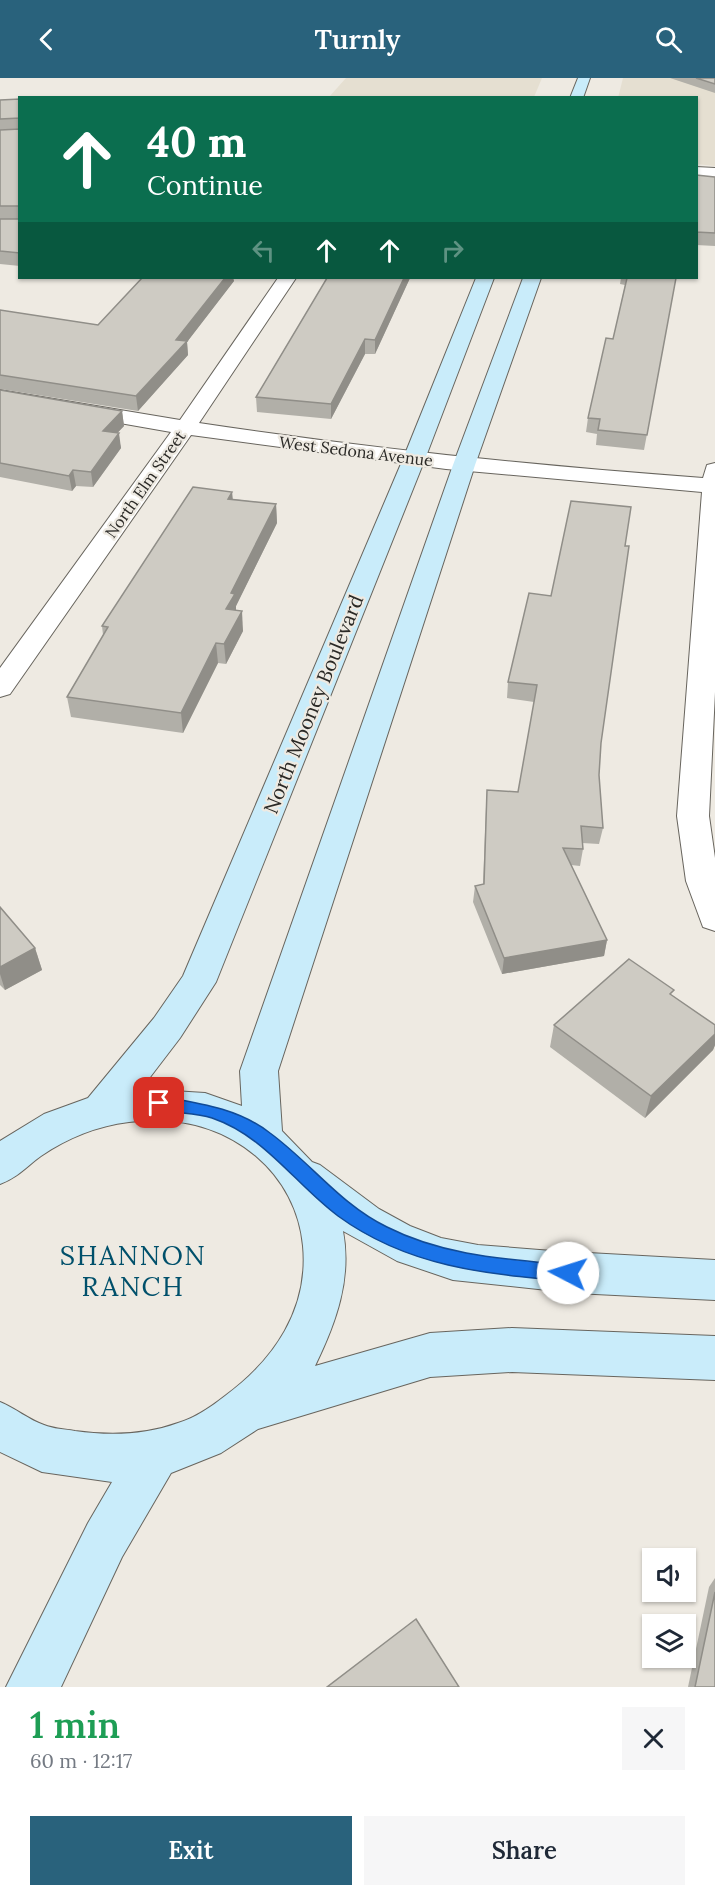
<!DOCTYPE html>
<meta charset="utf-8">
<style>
body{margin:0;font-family:Lora,serif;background:#f6f6f7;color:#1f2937;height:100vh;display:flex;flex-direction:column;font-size:22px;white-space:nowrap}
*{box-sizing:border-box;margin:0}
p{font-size:20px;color:#747a83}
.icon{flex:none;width:33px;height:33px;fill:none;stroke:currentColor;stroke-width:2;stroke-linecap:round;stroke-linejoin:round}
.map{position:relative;height:1609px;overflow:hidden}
.drawer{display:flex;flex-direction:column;background:#fff;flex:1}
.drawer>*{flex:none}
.hud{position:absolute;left:18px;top:18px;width:680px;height:183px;border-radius:0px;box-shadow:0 2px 4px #0004;background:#0b6e4f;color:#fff;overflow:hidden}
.controls{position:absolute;left:642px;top:1470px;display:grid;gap:12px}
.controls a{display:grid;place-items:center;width:54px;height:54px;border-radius:0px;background:#fff;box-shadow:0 2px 4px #0004;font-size:30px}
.pin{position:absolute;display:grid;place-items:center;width:51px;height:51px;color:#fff;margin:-26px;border-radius:12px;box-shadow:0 3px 9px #0006}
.me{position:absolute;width:66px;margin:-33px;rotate:275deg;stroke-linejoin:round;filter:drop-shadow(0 0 4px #0008)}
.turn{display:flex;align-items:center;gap:21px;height:126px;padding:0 30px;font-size:27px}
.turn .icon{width:78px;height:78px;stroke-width:2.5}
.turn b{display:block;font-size:42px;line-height:51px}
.lanes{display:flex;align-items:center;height:57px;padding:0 30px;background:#0003;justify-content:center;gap:30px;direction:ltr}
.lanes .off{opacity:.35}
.round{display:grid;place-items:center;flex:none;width:63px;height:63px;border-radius:0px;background:#f6f6f7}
.overview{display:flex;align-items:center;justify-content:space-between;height:102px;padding:0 30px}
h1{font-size:36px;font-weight:600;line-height:45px;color:#1e9e55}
.cta{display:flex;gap:12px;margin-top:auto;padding:12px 30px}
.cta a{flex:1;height:69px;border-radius:0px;background:#29627c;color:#fff;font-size:24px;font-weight:600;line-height:69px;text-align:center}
.cta a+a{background:#f6f6f7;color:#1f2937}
header{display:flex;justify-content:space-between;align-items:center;height:78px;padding:0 30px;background:#29627c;color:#fff;font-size:27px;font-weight:600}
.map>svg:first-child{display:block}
.built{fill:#e5dfd1}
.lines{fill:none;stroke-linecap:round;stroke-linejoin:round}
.street-casing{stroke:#68655e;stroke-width:2}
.secondary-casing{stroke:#68655e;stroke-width:2}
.street{fill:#fff;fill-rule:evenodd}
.secondary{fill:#c9ecfa;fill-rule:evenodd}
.wall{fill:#b1afa8}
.shaded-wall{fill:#908e88}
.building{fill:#cecbc3;stroke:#908e88;stroke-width:1.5}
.route{fill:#1a73e8;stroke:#114b97;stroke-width:1.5}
.labels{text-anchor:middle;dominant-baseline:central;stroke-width:4.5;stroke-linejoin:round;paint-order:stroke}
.far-street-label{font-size:16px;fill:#2a2926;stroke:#eeeae2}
.street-label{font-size:20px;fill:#2a2926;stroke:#eeeae2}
.near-quarter-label{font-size:27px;letter-spacing:1.5px;fill:#00506b;stroke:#eeeae2}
</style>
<header><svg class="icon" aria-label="back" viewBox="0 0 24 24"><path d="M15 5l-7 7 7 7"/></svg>Turnly<svg class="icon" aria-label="search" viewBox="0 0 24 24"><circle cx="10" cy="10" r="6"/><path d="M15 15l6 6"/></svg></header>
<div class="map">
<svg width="715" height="1609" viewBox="0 0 715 1609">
<rect width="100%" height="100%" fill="#eeeae2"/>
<g class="built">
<path d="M346,0H542L534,19H329Z"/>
<path d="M623,0H715V88L696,86V20H618Z"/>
</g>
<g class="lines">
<defs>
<g id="street">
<path d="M696,89L715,90V100L696,99Z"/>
<path d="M278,200H296L199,345C367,370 534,388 703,400L707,387L715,385V614L709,738L715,780V853L703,849L686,803L677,738L702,414L446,391L191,357L10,616L0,619V590L171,354L0,324V312L180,342Z"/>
</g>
<g id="secondary">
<path d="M578,0H590L583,20H570Z"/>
<path d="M476,200H494L425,381L216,904L180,960L141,1011L205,1015L242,1028L240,993L453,387L523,200H541L475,387L278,993L282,1053L312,1084L320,1087L379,1131L410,1148L441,1160L478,1167L552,1173L715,1182V1222L575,1215L453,1202L397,1183L343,1153C352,1201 336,1245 315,1288L430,1255L512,1250L715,1258V1302L512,1294L430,1299L258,1351L221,1375L171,1395L122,1479L61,1609H6L88,1445L112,1404L42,1394L0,1374V1324C15,1330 29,1342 44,1347C53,1351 65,1351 75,1353C110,1358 145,1357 178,1345C195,1340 211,1329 225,1318C274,1282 309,1231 303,1168C300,1133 283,1101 256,1078C220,1048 176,1038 129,1044C97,1048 67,1060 41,1078C27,1088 17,1100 0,1106V1063L44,1036L88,1020L154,940L183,898L403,381Z"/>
</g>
</defs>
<use href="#street" class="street-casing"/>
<use href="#secondary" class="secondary-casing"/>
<use href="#street" class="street"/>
<use href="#secondary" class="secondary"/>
</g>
<g class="wall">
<path d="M670,0H715V15Z"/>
<path d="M20,21V188L0,186V22Z"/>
<path d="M696,97L715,99V168L696,167Z"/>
<path d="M142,200H233L234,203L187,264L188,277L138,333L0,311V232L98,247Z"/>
<path d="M410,200L375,276H365L331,341L257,334L256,319Z"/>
<path d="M621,200H676L644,372L596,367L597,356L586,354L588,340L613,261L625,207L620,206Z"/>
<path d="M0,312L122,333L124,348L117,355L121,370L93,409L76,408L72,413L0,399Z"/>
<path d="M232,414L233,421L276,426L277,445L236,528V532L243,553L226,586L218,585L183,655L71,639L67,619L103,557L102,548Z"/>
<path d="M625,468L601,665L599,697L603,750L599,766L582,765L583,771L580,788L571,787L607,862L604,878L502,896L473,824L475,808L483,806L486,729L487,712L518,714L534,624L507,620L508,604L551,518Z"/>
<path d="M0,829L35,870L42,892L5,912L0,907Z"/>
<path d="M672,918L715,947V967L713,972L645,1040L550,969L554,947Z"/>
<path d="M715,1500V1609H688L709,1509Z"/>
</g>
<g class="shaded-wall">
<path d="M225,200H233L234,203L187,264L188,277L138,333L136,318L176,262Z"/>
<path d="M404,200H410L375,276V262Z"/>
<path d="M365,261V276L331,341V326Z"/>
<path d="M122,333L124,348L105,368L103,353Z"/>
<path d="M119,355L121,370L93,409L91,394Z"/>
<path d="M73,392L76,408L72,413L69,398Z"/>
<path d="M232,414L233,433L228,421Z"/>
<path d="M276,426L277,445L236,528V535L226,531L231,515Z"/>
<path d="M242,533L243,553L226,586L224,566Z"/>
<path d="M216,565L218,585L183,655L181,635Z"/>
<path d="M607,862L604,878L502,896L504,880Z"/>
<path d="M35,870L42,892L5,912L0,896V889Z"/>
<path d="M715,956V967L713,972L645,1040L651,1018Z"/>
</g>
<g class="building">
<path d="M696,0H715V6Z"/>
<path d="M20,21V40L0,41V22Z"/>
<path d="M20,51V175L0,173V141H19V128H0V52Z"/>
<path d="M696,97L715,99V155L696,154Z"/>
<path d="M142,200H225L176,262L187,263L136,318L0,297V232L98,247Z"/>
<path d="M327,200H404L375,262L365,261L331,326L256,319Z"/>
<path d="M627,200H676L647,357L598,352L600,341L588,340L606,260L613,261Z"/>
<path d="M0,312L122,333L103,353L119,355L91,394L73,392L69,398L0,385Z"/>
<path d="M193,409L232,414L228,421L276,426L231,515L235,516L226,531L242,533L224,566L216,565L181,635L67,619L108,549L102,548Z"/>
<path d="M571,423L631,429L625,468H629L601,665L599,697L603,750L581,748L583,771L563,770L607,862L504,880L475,808L484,806L487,712L518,714L537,607L508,604L529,515L551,518Z"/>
<path d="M0,829L35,870L0,889Z"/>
<path d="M629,881L674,912L670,916L715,947V956L651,1018L554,947Z"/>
<path d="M715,1514V1609H695Z"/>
<path d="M416,1541L459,1609H327Z"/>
</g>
<path class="route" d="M159,1018C198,1025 238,1030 270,1055C311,1085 341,1127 387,1149C444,1178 506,1181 568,1187L575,1189L577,1195L575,1201L568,1203C485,1196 408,1189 338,1138C295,1106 265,1058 212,1040C193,1034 172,1036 154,1030L151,1025L154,1020Z"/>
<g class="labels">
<g class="far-street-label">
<text transform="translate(356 373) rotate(7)">West Sedona Avenue</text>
<text transform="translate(145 406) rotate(-55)">North Elm Street</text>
</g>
<g class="street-label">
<text transform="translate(313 626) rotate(-68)">North Mooney Boulevard</text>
</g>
<g class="near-quarter-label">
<text x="133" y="1177">SHANNON<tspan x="133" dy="31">RANCH</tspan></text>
</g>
</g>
</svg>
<div class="controls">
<a><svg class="icon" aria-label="sound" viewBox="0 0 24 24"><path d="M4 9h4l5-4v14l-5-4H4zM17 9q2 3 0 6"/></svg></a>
<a><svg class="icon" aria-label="layers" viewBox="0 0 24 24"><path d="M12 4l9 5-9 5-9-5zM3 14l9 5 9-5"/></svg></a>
</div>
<div class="pin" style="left:159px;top:1025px;background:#d93025"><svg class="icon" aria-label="arrive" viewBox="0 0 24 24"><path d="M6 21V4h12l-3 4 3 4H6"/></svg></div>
<svg class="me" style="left:568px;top:1195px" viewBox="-20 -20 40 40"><circle r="19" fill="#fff"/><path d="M0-13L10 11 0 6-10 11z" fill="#1a73e8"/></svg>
<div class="hud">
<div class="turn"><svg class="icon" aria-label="ahead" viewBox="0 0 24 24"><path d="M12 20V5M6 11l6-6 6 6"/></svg><div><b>40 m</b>Continue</div></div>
<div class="lanes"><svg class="icon off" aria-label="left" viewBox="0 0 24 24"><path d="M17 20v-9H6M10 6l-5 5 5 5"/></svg><svg class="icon" aria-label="ahead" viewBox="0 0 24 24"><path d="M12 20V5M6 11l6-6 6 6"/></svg><svg class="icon" aria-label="ahead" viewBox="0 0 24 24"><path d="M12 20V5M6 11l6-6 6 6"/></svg><svg class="icon off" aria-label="right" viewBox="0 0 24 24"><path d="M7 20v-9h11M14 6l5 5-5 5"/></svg></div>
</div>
</div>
<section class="drawer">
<div class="overview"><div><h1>1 min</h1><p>60 m · 12:17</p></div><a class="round"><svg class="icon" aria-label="close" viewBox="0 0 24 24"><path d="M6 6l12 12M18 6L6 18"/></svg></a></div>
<div class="cta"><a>Exit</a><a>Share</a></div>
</section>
